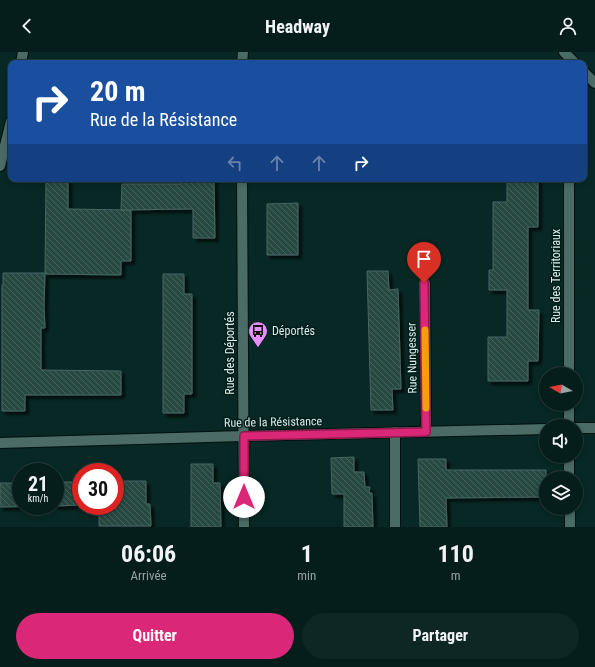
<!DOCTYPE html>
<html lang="fr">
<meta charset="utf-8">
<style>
body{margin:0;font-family:"Roboto Condensed",sans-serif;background:#0e2724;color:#f1f3f6;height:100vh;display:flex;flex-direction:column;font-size:15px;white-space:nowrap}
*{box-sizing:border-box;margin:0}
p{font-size:13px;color:#97a2a3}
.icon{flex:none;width:22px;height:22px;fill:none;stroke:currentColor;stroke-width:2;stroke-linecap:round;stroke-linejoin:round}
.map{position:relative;height:475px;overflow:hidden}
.side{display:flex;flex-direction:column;background:#051e1b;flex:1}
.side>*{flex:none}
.banner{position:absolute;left:8px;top:8px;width:579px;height:122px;border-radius:8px;box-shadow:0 2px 6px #0003,0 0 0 1px #263c3a;background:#1a4fa0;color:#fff;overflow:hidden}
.needle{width:26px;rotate:279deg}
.buttons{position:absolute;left:539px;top:315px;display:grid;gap:8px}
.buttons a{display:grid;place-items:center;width:44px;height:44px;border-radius:50%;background:#051e1b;box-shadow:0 2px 6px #0003,0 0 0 1px #263c3a;font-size:20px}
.speed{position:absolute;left:12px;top:411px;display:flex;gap:8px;font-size:20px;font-weight:700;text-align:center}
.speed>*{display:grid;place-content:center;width:52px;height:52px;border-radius:50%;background:#051e1b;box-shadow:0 2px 6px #0003,0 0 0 1px #263c3a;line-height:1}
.speed small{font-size:10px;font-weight:400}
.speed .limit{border:6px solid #d22;background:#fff;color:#111}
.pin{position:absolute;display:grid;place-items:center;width:34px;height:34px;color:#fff;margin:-41px -17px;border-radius:50% 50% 50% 0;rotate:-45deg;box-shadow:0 0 4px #0007}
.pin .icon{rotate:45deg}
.me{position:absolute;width:44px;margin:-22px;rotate:0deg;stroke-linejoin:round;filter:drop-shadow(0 0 3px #0008)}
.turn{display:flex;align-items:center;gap:14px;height:84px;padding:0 16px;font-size:18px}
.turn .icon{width:52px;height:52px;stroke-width:2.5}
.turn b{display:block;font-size:28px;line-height:34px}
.lanes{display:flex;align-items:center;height:38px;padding:0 16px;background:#0003;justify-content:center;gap:20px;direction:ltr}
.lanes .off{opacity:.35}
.eta{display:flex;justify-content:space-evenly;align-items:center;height:68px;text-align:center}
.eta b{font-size:24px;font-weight:700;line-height:28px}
.primary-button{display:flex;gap:8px;margin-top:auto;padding:8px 16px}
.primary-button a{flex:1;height:46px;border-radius:24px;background:#db2777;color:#fff;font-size:16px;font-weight:700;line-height:46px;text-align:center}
.primary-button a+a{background:#0e2724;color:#f1f3f6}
header{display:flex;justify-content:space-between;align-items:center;height:52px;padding:0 16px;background:#051e1b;font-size:18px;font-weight:700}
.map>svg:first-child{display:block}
.building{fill:url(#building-back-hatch);stroke:#476762;filter:url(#shadow)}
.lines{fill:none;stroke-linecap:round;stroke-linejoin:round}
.street-casing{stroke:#00100d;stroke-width:12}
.street{stroke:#4a6b66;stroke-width:10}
.route-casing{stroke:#8e194d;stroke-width:10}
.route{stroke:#db2777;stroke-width:7}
.slow{stroke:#f59e0b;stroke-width:7}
.labels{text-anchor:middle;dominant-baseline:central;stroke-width:3;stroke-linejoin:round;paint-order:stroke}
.street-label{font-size:12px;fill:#daece9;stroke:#001e1b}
.poi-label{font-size:12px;fill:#daece9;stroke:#001e1b;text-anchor:start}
</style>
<header><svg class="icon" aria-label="back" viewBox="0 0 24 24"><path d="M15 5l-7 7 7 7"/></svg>Headway<svg class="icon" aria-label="person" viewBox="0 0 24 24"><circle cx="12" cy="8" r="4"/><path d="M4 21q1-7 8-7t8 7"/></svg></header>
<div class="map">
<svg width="595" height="475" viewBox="0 0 595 475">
<defs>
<pattern id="building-back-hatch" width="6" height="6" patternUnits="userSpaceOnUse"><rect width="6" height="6" fill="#284843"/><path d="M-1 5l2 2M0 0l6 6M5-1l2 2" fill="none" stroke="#47635e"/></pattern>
<filter id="shadow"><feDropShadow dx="3.5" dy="3.5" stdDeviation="1" flood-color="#0009"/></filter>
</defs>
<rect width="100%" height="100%" fill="#072824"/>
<g class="building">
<path d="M46,127H68V157L131,158V209H121V223L45,222Z"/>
<path d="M181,127H214L215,186H193V157L121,158L122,132H181Z"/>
<path d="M507,127H538V175H528V258H539L538,309H528V329H488V285H507V238H489V218H493V150H507Z"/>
<path d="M298,151V203H267V152Z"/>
<path d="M367,219H388L389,238L398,237L401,337H392L393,358H371Z"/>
<path d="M3,221H45L44,255L45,276H41V318L121,319V343H25V359H2V233H3Z"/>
<path d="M163,222H184V242H192V342H184V361H163Z"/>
<path d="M354,405V420H364L365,435H370L369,441H372L373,475H344V442H332L331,406Z"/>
<path d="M418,407H446V418H546V445L446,446L447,475H420Z"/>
<path d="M191,412H213V431H220L221,475H191Z"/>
<path d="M115,429H146V452H150L151,474H99V454H115Z"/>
<path d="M55,430H81V453L55,454Z"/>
<path d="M0,431H21V454H49L0,455Z"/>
</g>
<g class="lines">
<defs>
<g id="street">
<path d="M564,0L575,11"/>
<path d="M21,11L23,0"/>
<path d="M242,11L243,0"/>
<path d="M584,20L595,31"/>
<path d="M0,114L11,69"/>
<path d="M242,127L244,475"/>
<path d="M425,231L426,380"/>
<path d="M569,322V127"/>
<path d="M569,374V352"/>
<path d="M576,376H595"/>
<path d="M395,380V475"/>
<path d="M0,391L243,384L546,377"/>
<path d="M569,404V426"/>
<path d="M570,456V475"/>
</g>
</defs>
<use href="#street" class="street-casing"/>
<use href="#street" class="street"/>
</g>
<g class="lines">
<defs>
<path id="route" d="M244,445V384L426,380L424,231"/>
</defs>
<use href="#route" class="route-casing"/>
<use href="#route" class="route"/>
<path class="slow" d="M425,278L426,356"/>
</g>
<defs>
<symbol id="bus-pin" viewBox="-11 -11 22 30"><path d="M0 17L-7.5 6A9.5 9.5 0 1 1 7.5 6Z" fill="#ea8dfc" stroke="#001e1b"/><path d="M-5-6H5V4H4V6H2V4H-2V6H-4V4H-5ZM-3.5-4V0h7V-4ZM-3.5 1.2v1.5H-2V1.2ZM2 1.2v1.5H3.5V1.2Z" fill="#111"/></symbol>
</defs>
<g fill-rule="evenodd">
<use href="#bus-pin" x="247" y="268" width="22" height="30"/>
</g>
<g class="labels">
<g class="street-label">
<text transform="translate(556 224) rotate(-90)">Rue des Territoriaux</text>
<text transform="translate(230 301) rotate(-90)">Rue des Déportés</text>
<text transform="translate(412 306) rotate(-91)">Rue Nungesser</text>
<text transform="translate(273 370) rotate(-1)">Rue de la Résistance</text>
</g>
<g class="poi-label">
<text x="272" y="279">Déportés</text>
</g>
</g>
</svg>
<div class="buttons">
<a><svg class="needle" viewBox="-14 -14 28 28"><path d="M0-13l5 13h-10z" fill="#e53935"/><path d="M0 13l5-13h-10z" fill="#97a2a3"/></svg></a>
<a><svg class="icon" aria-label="sound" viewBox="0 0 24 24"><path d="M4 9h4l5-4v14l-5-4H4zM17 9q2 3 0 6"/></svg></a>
<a><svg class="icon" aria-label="layers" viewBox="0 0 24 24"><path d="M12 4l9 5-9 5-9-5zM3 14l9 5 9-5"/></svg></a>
</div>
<div class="speed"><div>21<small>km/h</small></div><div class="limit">30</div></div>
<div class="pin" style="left:424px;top:231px;background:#d93025"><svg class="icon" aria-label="arrive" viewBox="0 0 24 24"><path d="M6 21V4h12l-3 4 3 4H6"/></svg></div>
<svg class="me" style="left:244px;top:445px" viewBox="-20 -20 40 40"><circle r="19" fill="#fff"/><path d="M0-13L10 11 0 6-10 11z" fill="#db2777"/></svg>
<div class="banner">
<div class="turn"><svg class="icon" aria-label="right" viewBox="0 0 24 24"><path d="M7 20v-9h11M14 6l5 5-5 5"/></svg><div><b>20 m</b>Rue de la Résistance</div></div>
<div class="lanes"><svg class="icon off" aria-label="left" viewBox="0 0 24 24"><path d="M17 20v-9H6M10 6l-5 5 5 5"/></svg><svg class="icon off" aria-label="ahead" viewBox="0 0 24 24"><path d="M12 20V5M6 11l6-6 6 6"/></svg><svg class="icon off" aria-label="ahead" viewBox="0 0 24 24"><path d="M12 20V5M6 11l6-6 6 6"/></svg><svg class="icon" aria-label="right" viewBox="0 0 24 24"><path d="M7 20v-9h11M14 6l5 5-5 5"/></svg></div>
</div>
</div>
<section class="side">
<div class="eta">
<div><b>06:06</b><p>Arrivée</p></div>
<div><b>1</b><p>min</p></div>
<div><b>110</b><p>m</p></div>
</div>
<div class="primary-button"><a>Quitter</a><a>Partager</a></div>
</section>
